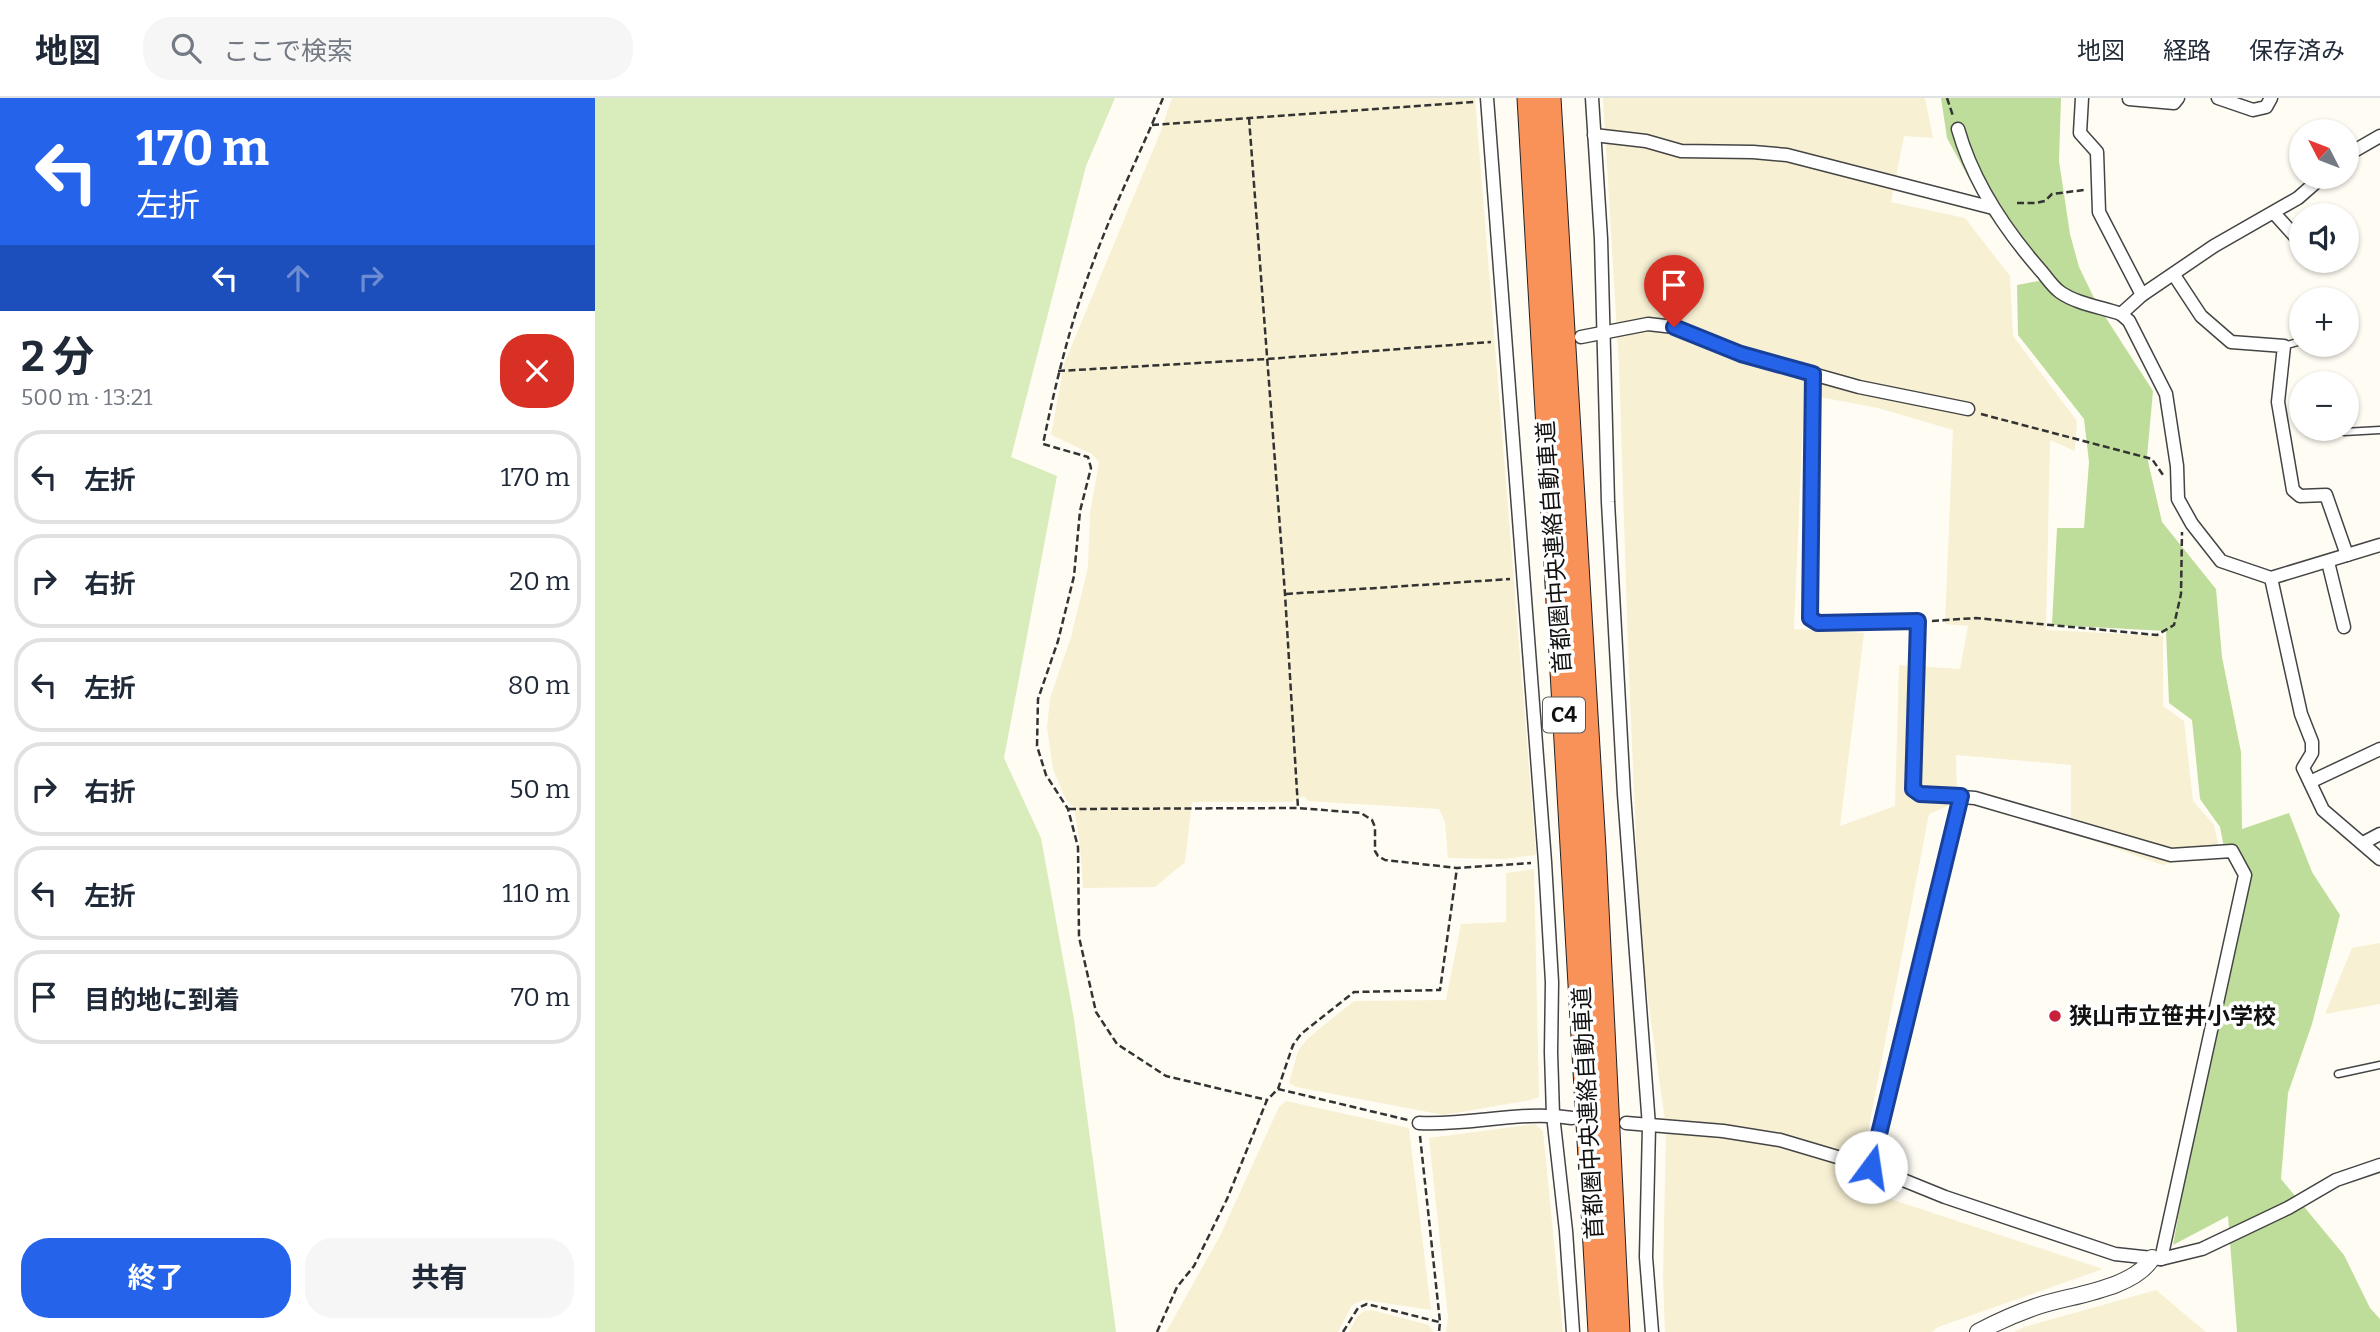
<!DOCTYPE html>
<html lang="ja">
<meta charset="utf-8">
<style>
body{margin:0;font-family:Bitter,"Noto Sans JP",serif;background:#f6f6f7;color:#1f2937;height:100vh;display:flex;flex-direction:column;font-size:26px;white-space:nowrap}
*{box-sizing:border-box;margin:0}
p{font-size:23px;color:#747a83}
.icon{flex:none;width:38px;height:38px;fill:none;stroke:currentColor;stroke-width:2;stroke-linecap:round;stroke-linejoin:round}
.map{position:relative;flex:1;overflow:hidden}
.panel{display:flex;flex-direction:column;background:#fff;width:595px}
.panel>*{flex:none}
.top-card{background:#2563eb;color:#fff;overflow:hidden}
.needle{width:46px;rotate:312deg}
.tools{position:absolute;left:1694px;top:21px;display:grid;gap:14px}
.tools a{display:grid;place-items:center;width:70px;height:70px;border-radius:50%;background:#fff;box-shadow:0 2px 5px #0004;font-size:35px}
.pin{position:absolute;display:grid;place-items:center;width:60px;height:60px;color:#fff;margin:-72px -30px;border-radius:50% 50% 50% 0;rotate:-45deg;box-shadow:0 0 7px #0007}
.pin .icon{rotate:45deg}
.me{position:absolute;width:77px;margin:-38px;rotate:14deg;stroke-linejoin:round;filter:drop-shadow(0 0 5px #0008)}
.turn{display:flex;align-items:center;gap:24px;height:147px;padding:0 21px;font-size:32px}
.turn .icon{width:91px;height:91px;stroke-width:2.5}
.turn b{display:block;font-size:49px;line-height:60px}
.lanes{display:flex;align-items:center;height:66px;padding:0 21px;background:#0003;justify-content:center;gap:35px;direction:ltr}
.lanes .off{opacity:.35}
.round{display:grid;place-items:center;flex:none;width:74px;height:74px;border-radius:28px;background:#f6f6f7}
.summary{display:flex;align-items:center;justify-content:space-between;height:119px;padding:0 21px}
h1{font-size:42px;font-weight:700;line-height:52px}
.cta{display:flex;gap:14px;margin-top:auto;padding:14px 21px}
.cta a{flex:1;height:80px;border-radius:28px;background:#2563eb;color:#fff;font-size:28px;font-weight:700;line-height:80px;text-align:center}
.cta a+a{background:#f6f6f7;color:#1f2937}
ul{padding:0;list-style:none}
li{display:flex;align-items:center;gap:21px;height:94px;margin:0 14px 10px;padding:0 7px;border:4px solid #e0e1e3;border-radius:28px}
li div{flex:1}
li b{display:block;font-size:26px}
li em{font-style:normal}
header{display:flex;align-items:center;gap:42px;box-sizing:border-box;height:98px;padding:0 35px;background:#fff;border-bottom:2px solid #e0e1e3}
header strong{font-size:33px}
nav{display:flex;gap:38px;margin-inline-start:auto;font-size:24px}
.search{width:490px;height:63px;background:#f6f6f7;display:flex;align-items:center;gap:18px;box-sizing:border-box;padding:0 24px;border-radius:28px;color:#747a83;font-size:26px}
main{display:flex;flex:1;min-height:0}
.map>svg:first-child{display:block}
.farmland{fill:#f7f0d3;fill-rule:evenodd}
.green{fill:#d9ecbc}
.forest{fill:#bfdd9a}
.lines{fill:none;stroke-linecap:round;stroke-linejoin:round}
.service-casing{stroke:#444;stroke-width:9}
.minor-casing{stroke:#444;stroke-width:15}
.tertiary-casing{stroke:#444;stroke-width:18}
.motorway-casing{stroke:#222;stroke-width:25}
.path{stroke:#333;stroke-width:2.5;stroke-dasharray:7 3.5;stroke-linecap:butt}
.service{stroke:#fff;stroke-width:6}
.minor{stroke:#fff;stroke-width:12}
.tertiary{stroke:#fff;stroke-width:16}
.motorway{stroke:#f99259;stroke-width:23}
.route-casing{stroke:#184099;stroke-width:18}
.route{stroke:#2563eb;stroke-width:12}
.poi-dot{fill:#c7223a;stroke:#fff;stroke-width:2.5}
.labels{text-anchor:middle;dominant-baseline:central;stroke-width:7;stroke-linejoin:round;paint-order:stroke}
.shield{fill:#fff;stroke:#585858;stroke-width:2}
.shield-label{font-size:21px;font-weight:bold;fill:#111}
.street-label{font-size:23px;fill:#111;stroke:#fff}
.poi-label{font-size:23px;font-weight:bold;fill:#111;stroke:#fff;text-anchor:start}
</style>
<header>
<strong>地図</strong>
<div class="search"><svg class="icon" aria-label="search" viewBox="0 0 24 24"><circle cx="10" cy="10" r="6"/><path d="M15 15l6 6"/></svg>ここで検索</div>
<nav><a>地図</a><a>経路</a><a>保存済み</a></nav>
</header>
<main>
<section class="panel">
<div class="top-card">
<div class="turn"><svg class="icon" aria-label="left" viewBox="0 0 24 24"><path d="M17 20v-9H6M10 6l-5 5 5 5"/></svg><div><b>170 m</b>左折</div></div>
<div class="lanes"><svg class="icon" aria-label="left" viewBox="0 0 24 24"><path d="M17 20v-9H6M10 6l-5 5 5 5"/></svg><svg class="icon off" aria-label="ahead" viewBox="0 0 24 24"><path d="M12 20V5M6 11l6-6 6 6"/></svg><svg class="icon off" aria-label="right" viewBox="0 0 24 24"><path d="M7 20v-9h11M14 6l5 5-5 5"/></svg></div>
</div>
<div class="summary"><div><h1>2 分</h1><p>500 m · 13:21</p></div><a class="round" style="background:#d93025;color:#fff"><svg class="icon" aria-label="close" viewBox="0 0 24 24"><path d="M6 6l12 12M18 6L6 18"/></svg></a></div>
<ul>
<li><svg class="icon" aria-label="left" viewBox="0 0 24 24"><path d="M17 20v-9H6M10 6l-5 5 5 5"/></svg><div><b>左折</b></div><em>170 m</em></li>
<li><svg class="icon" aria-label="right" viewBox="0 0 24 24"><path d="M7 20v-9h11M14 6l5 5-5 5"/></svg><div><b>右折</b></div><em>20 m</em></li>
<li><svg class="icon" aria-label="left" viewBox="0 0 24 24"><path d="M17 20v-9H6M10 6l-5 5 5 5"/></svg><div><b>左折</b></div><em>80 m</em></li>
<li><svg class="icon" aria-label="right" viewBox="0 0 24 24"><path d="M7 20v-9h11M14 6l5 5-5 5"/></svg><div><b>右折</b></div><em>50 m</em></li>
<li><svg class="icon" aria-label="left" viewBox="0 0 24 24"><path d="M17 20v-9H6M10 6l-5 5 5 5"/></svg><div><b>左折</b></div><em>110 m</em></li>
<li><svg class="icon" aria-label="arrive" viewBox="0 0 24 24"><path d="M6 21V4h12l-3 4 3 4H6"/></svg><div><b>目的地に到着</b></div><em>70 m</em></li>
</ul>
<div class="cta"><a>終了</a><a>共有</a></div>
</section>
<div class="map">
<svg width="1785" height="1234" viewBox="0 0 1785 1234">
<rect width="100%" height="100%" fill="#fffcf4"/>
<g class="farmland">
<path d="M577,0H880L941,757L910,761L853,760L850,724L844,711L713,703L709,698L696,704H597L590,764L560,789L488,790L485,747L479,709L471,702L458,671L452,629L455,600L476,539L493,469L495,415L504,364L497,356L456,337L469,266L565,35Z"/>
<path d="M1008,0H1330L1338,40L1309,38L1296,104L1370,120L1415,178L1418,238L1482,323L1480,353L1455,342L1451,532L1568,538V608L1589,623L1598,703L1619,727L1624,750L1568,767L1476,735V667L1361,657L1362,704L1334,716L1262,1090L1508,1171L1343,1229L1337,1234H1070L1068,1180L1071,1030L1046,851L1034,579L1024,267ZM1209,296L1283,310L1358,332L1350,526L1373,528L1365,571L1304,567L1300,708L1245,728L1269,535L1199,531Z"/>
<path d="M939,771L944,999L936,1002L849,1017L701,989L694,985L703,953L713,940L759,903L851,902L866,826L911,824V775Z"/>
<path d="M1785,845V906L1730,916L1757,850Z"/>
<path d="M691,1003L814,1030L836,1212L769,1202L757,1207L743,1234H571L625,1138L684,1009Z"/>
<path d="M940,1026L948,1033L968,1234H851L853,1219L834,1040Z"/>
<path d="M1561,1192L1611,1234H1419L1429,1229Z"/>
<path d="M777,1212L834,1227L838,1234H754L762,1219L769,1213Z"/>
</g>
<path class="green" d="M0,0H520L491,68L416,359L462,378L409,660L446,740L479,921L521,1234H0Z"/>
<path class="forest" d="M1346,0H1466L1464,63L1475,136L1484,169L1502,206L1558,293L1552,359L1567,424L1621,491L1627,559L1646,654L1647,731L1694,715L1717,774L1745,817L1717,926L1693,995L1686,1081L1749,1157L1775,1210L1785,1221V1234H1642L1633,1118L1578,1147L1646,771L1631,760L1625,729L1605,701L1597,622L1574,605L1571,533L1457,527L1462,430H1489L1494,364L1489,321L1423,237L1422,187L1459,180L1395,119L1352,40Z"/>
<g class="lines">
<defs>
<g id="service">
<path d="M1689,248L1706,243"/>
<path d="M1749,334L1785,332"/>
<path d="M1743,976L1785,967"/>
</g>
<g id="minor">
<path d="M892,0L950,764L957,884L956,954L958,1017L971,1133L978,1234"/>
<path d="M997,0L1006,141L1013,404L1029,696L1054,1028L1051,1159L1057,1234"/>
<path d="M1487,0L1485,35L1502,54L1504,114L1547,197"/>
<path d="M1623,0L1658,12L1671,9L1676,0"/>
<path d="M1534,1L1579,5L1583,0"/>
<path d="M1363,31C1378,84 1410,132 1447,174C1452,180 1458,189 1465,194C1482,206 1506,209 1526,216L1547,197L1619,148L1703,100L1727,79"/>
<path d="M999,37L1051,43L1086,53L1158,54L1192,57L1398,110"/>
<path d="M1752,57L1785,38"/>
<path d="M1679,115L1706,145"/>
<path d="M1579,177L1606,218L1636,244L1689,248L1683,304L1698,392L1705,398L1731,397L1752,457"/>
<path d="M1526,216L1534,223L1571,296L1582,368L1583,401L1597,426L1626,463L1676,480L1785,447"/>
<path d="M986,239L1053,226L1079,229L1146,256L1264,289L1373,311"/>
<path d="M1218,276L1215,520L1223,525L1323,523L1318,691L1325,696L1380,700L1576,757L1637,753L1650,777L1566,1161"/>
<path d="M1733,464L1749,529"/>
<path d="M1676,480L1706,616L1717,644V655L1708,670L1728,712L1785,761"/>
<path d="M1715,684L1785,651"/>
<path d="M1768,745L1785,736"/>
<path d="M824,1025C875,1028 925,1012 977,1020"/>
<path d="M1031,1025L1128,1033L1185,1042L1276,1069L1350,1099L1520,1156L1557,1160L1566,1161L1607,1151L1693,1110L1741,1082L1785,1067"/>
<path d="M1276,1069L1365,699"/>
</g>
<path id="tertiary" d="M1383,1234C1402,1224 1422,1215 1443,1208C1476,1197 1539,1191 1557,1160"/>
<g id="motorway">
<path d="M934,0L1005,1234"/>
<path d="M954,0L999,750L1023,1234"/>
</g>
</defs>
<use href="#service" class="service-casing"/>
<use href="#minor" class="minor-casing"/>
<use href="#tertiary" class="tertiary-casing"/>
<use href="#motorway" class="motorway-casing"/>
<g class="path">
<path d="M568,0C546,54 519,107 499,162C476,222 461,283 448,346L493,359L496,370L485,413L479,478L463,543L443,601L442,648L451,677L473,711L483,749L484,839L501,914L522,946L571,978L672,1002"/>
<path d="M1352,0L1358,18"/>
<path d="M654,20L690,496L703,710"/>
<path d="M557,27L879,4"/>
<path d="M1422,105H1441L1450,103L1457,96L1489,92"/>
<path d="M463,273L672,261L896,244"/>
<path d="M1386,316L1557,361L1568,377"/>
<path d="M691,496L915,481"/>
<path d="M1337,523L1381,520L1562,537L1579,527L1586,496L1587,434"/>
<path d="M474,711L703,710L766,715L777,722L780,729V753L783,758L790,762L862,770L936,765"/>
<path d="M683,991L813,1022"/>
<path d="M825,1038L845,1224L844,1234"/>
<path d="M562,1234L582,1189L599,1168L632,1101L672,1002L683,991L698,947L706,936L759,894L845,892L862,770"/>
<path d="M748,1234L763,1210L772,1206L844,1224"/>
</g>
<use href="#service" class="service"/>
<use href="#minor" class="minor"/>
<use href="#tertiary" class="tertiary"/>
<use href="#motorway" class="motorway"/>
</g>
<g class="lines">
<defs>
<path id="route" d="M1079,229L1146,256L1218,276L1215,520L1223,525L1323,523L1318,691L1325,696L1366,698L1276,1069"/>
</defs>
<use href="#route" class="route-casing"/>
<use href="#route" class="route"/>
</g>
<circle class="poi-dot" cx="1460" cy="918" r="7"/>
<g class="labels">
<rect class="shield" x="948" y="599.5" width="42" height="35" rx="5"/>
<g class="shield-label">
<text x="969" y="617">C4</text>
</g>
<g class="street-label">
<text transform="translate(959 449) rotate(-94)">首都圏中央連絡自動車道</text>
<text transform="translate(993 1015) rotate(-93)">首都圏中央連絡自動車道</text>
</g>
<g class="poi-label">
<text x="1474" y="918">狭山市立笹井小学校</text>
</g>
</g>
</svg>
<div class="tools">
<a><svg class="needle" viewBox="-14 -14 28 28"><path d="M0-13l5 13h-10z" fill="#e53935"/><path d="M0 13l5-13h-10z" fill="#747a83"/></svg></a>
<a><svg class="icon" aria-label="sound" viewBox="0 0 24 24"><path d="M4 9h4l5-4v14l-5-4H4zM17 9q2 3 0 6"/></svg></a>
<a>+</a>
<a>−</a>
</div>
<div class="pin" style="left:1079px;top:229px;background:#d93025"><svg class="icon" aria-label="arrive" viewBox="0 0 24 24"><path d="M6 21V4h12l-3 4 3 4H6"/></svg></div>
<svg class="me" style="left:1276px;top:1069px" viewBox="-20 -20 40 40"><circle r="19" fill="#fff"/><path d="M0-13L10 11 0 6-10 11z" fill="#2563eb"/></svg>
</div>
</main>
